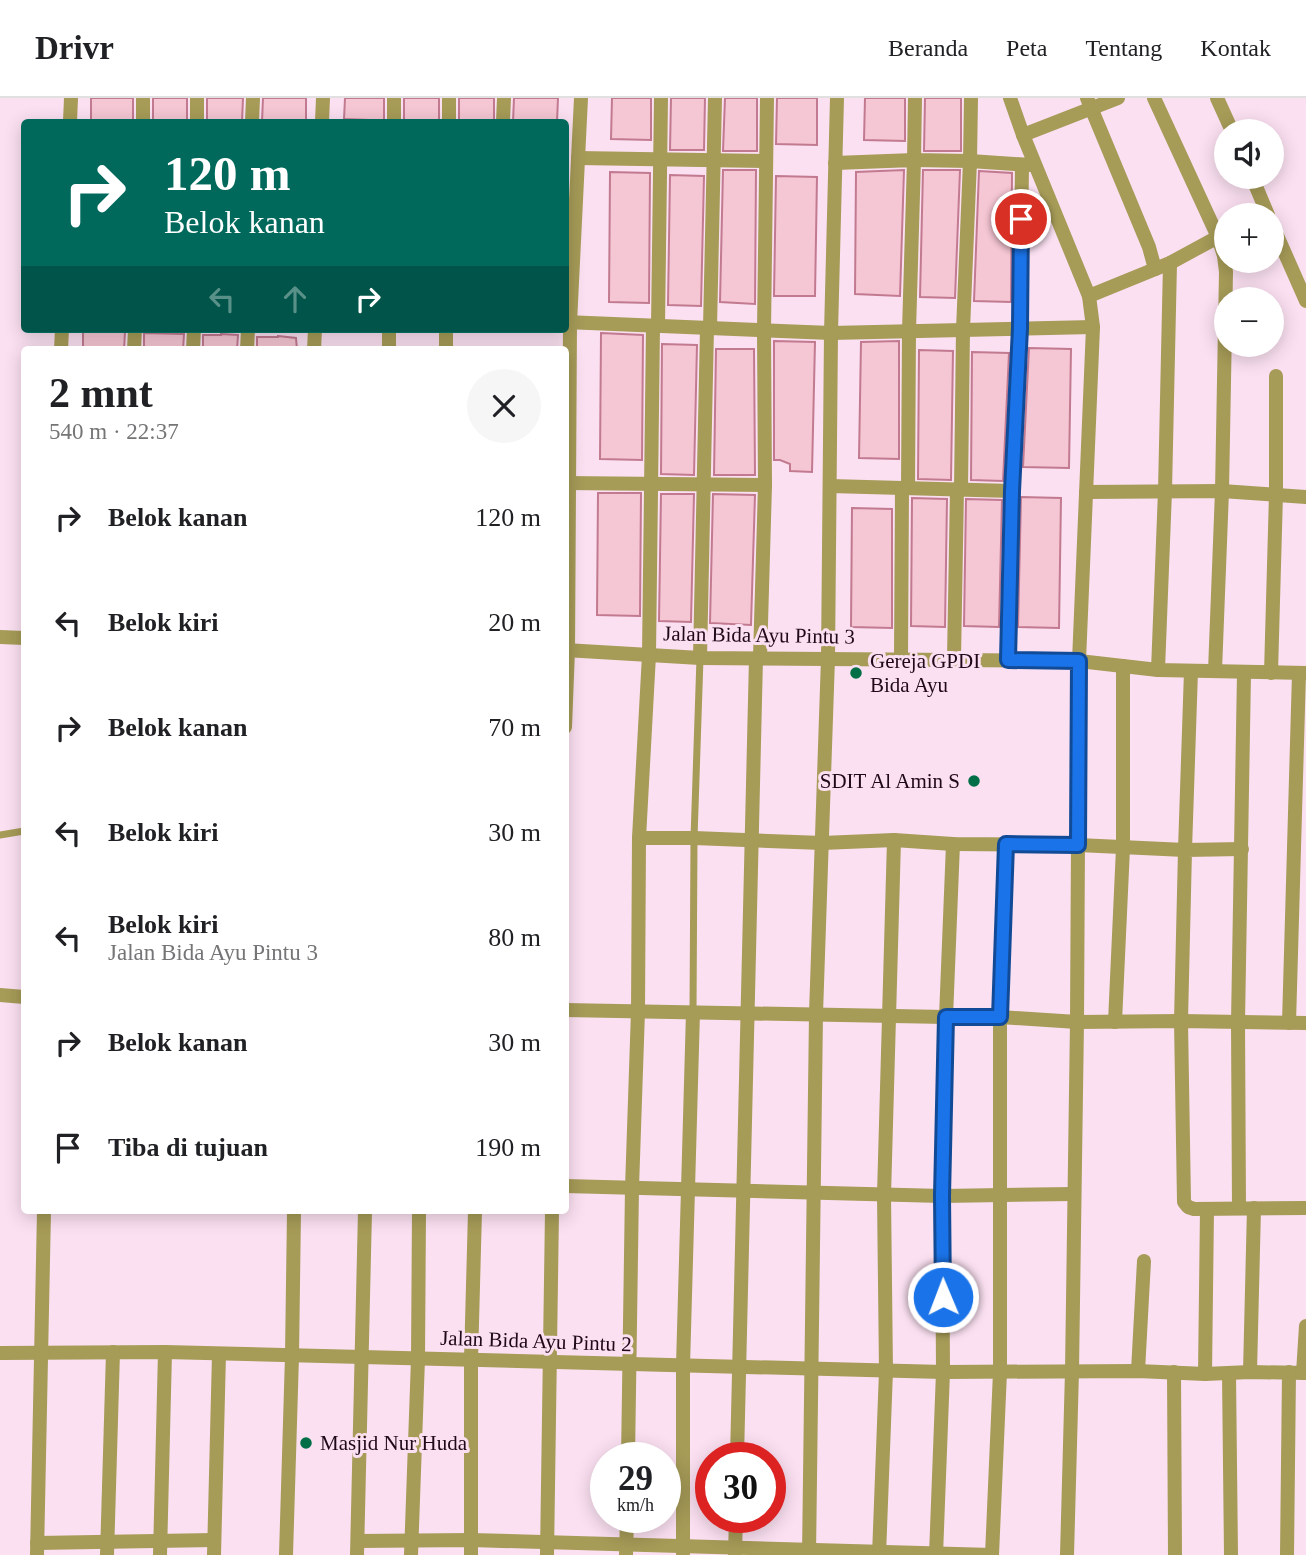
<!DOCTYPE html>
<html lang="id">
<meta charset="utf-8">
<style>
body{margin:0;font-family:"Times New Roman",serif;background:#f6f6f6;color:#202124;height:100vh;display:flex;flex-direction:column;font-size:26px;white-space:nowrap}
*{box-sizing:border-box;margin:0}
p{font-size:23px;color:#757577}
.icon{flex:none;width:38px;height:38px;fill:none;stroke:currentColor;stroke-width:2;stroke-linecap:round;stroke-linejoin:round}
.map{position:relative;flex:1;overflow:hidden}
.side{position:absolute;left:21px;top:248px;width:548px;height:868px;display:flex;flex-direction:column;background:#fff;border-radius:7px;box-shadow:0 4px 18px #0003}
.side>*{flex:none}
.guide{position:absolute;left:21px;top:21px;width:548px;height:214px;border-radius:7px;box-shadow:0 4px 18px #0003;background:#00695c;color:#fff;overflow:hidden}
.controls{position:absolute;left:1214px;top:21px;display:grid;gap:14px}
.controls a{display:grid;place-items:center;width:70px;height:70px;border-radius:50%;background:#fff;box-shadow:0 4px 18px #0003;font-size:35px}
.speed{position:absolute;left:590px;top:1344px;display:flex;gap:14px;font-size:35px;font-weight:700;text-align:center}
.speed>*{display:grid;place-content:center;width:91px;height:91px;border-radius:50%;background:#fff;box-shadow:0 4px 18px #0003;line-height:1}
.speed small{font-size:18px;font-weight:400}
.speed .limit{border:10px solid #d22;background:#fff;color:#111}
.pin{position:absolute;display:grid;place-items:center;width:60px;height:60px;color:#fff;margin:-30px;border:4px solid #fff;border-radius:50%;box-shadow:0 2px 7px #0007}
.me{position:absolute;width:77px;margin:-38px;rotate:359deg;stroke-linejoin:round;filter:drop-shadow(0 0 5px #0008)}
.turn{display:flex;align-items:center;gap:24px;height:147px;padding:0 28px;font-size:32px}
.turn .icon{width:91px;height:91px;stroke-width:2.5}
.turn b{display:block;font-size:49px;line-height:60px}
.lanes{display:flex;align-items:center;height:66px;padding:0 28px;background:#0003;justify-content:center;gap:35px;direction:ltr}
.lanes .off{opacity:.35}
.round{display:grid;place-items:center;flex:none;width:74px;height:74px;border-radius:37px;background:#f6f6f6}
.overview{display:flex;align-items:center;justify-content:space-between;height:119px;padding:0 28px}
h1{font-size:42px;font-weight:700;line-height:52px}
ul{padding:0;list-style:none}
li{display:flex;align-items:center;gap:21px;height:105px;padding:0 28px}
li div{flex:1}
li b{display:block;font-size:26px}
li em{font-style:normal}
header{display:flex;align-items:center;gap:42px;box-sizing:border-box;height:98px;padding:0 35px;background:#fff;border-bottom:2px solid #e0e0e0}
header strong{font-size:33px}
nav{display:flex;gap:38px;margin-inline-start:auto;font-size:24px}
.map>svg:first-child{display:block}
.building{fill:#f5c6d3;stroke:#c27a90;stroke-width:2}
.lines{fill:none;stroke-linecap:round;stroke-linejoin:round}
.service{stroke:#a69b57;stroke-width:7}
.minor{stroke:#a69b57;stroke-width:14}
.route-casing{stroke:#114b97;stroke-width:18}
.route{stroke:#1a73e8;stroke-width:12}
.poi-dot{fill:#006f48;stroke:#fbe0f1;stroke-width:2.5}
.labels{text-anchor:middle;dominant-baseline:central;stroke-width:6;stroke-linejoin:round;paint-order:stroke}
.street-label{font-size:21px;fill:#1f0818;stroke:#fbe0f1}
.poi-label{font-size:21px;fill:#1f0818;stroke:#fbe0f1;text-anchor:start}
</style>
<header>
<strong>Drivr</strong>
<nav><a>Beranda</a><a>Peta</a><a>Tentang</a><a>Kontak</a></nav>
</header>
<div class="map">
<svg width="1306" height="1457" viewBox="0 0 1306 1457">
<rect width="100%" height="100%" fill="#fbe0f1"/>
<g class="building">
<rect x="91" y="0" width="42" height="24"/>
<rect x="153" y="0" width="34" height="24"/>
<path d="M207,0H243L242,24H207Z"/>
<path d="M263,0H306V24H262Z"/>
<path d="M345,0H384V24H369V22L344,21Z"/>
<rect x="404" y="0" width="35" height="24"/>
<rect x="459" y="0" width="35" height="24"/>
<path d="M514,0H558L557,24H513Z"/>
<path d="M612,0H651V42L611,41Z"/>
<path d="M671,0H705L704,52H670Z"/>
<path d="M725,0H757V53H723Z"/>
<path d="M777,0H817V47L776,46Z"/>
<path d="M865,0H905V43L864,42Z"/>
<path d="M925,0H961V53H924Z"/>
<path d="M723,72H756L755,206L720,204Z"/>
<path d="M904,72L900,198L855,196L856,74Z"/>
<path d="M923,72H960L955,200L920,199Z"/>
<path d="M979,73L1012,75L1011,204L974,203Z"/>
<path d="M610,74L650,75L649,205L609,204Z"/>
<path d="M670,77L704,78L701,208L668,207Z"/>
<path d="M776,78L817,79L815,198H774Z"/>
<path d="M83,233L125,234L124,252H83Z"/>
<path d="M144,235L184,236L183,252H144Z"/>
<path d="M601,235L643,237L642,362L600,361Z"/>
<path d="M221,236L238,237L237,252H203V237H221Z"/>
<path d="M278,238L296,240L297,252H257V239H278Z"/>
<path d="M774,243L815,244L812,374L790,373V366L780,362H774Z"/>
<path d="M899,243V361L859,360L861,244Z"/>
<path d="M662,246L697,247L694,377L661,376Z"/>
<path d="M1029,250L1071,251L1069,370L1023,369Z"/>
<path d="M716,251H754L755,377H714Z"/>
<path d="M919,252L953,253L951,382L918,381Z"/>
<path d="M972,254L1009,255L1003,383L971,382Z"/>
<path d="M598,395H641L640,518L597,517Z"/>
<path d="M661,396H694L691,524L659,523Z"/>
<path d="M713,396L755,397L751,527L710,525Z"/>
<path d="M1021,399L1061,400L1059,530L1018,529Z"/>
<path d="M912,400L947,401L945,529L911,528Z"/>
<path d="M966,401L1002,402L999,529L964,528Z"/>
<path d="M852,410L892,411V530L851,529Z"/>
</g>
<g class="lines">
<g class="service">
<path d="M0,737L24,733"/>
<path d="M693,914L694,740L700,560"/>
<path d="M942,1098L946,919"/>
</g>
<g class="minor">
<path d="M449,0V24"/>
<path d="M915,0L914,62L970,63L1031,67"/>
<path d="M1010,0L1023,37L1089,198L1093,229L1079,563L1077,924L1072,1273L1067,1457"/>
<path d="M1087,0L1149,149L1155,171"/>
<path d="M1154,0L1218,139L1224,158L1226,174L1222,393L1215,573"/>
<path d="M1217,0L1232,33"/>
<path d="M70,24L71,0"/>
<path d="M143,24V0"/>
<path d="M197,24V0"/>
<path d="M252,24L253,0"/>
<path d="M322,24L323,0"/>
<path d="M394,24V0"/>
<path d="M503,24L504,0"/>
<path d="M1023,37L1118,0"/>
<path d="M578,60L766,63"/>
<path d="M835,65L914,62L909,233L908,390"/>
<path d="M1252,79L1268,117"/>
<path d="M1272,126L1306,203"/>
<path d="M1089,198L1170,165L1218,139"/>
<path d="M565,224L831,235L1093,229"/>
<path d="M658,228L661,0"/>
<path d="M710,230L715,0"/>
<path d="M61,252L62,231"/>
<path d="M134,252L135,231"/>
<path d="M193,252L194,231"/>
<path d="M247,252L248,231"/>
<path d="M314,252L315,231"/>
<path d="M389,252V231"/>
<path d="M446,252V231"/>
<path d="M565,385L765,387"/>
<path d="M830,388L1012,393"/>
<path d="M961,391L963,232L970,63L971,0"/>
<path d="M1086,394L1222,393L1306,399"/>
<path d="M0,539L24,540"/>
<path d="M565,552L700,560L1079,563L1158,572L1306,575"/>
<path d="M700,560L707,230"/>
<path d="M760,560L765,387L764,233L767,0"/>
<path d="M901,561L902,390"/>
<path d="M954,561L957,391"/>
<path d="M1008,562L1012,393L1020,230L1022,67"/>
<path d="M1158,572L1165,393L1170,165"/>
<path d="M1271,575L1276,396V278"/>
<path d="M565,629L568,552L570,225L581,0"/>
<path d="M639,740H694L822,745L894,742L953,746L1078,747L1185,752L1191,573"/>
<path d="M1242,751L1185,752L1181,923L1184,1104L1188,1109L1194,1111L1306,1110"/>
<path d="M0,897L24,899"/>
<path d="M565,912L946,919H1000L1077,924L1181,923L1306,925"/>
<path d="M946,919L953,746"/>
<path d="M1115,924L1123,750V568"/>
<path d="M1289,925L1299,575"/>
<path d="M565,1088L942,1098L1073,1096"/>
<path d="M1239,1110L1238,924L1244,575"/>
<path d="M0,1255L165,1254L943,1274L1138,1273L1205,1276L1250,1274L1306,1275"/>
<path d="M1138,1273L1144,1163"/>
<path d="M1174,1274L1175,1457"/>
<path d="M1250,1274L1254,1110"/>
<path d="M1303,1275L1306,1228"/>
<path d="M1205,1276L1207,1111"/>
<path d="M1229,1276L1231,1457"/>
<path d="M628,1360L632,1090L638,913L639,740L649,557L653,228"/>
<path d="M737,1360L756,560"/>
<path d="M358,1443L471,1442L992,1457"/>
<path d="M37,1445L214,1442"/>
<path d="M683,1455V1268L693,914"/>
<path d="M735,1456L736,1419"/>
<path d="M37,1457L44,1113"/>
<path d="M107,1457L113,1254"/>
<path d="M160,1457L165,1254"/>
<path d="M214,1457L219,1256"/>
<path d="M286,1457L292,1258L294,1113"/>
<path d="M357,1457L365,1113"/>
<path d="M411,1457L418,1261L419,1113"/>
<path d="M471,1457V1262L475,1113"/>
<path d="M547,1457L552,1113"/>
<path d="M626,1457L627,1419"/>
<path d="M809,1457L816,916L828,560L831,235L837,0"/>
<path d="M879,1457L886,1273L884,1097L894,742"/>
<path d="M936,1457L943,1274L942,1098"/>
<path d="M992,1457L1000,1274V919L1006,746"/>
<path d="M1287,1457L1289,1274"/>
</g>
</g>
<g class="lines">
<defs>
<path id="route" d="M943,1199L942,1098L946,919H1000L1006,746L1078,747L1079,563L1008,562L1012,393L1020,230L1021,121"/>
</defs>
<use href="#route" class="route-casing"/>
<use href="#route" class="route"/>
</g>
<g class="poi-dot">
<circle cx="856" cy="575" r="7"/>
<circle cx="974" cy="683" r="7"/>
<circle cx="306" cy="1345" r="7"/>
</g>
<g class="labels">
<g class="street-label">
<text transform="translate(759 537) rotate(1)">Jalan Bida Ayu Pintu 3</text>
<text transform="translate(536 1243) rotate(2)">Jalan Bida Ayu Pintu 2</text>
</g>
<g class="poi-label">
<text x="870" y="563">Gereja GPDI<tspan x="870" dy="24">Bida Ayu</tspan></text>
<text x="960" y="683" text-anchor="end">SDIT Al Amin S</text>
<text x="320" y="1345">Masjid Nur Huda</text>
</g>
</g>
</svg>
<div class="controls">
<a><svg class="icon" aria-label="sound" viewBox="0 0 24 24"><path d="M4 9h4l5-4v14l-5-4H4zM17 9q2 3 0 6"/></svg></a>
<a>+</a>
<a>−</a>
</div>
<div class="speed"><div>29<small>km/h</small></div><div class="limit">30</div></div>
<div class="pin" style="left:1021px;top:121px;background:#d93025"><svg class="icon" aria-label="arrive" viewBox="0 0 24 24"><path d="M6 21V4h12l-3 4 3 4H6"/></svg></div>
<svg class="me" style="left:943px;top:1199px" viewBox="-20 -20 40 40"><circle r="17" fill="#1a73e8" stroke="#fff" stroke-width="3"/><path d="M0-11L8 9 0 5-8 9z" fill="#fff"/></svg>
<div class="guide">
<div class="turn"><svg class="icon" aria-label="right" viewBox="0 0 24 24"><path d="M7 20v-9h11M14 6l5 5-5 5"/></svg><div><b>120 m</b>Belok kanan</div></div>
<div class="lanes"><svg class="icon off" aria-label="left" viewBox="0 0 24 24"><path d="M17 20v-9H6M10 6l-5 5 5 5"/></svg><svg class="icon off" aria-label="ahead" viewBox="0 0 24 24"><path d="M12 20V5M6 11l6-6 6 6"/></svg><svg class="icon" aria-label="right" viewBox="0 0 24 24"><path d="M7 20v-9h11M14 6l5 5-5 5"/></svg></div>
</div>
<section class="side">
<div class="overview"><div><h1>2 mnt</h1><p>540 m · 22:37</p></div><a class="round"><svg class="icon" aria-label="close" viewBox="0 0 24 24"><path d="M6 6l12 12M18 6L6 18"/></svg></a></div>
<ul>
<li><svg class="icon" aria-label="right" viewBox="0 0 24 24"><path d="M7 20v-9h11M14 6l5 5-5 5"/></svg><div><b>Belok kanan</b></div><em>120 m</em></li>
<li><svg class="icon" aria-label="left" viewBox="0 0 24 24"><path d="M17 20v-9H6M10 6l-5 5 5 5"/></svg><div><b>Belok kiri</b></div><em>20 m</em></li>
<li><svg class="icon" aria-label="right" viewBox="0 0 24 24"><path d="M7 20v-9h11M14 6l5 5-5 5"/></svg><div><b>Belok kanan</b></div><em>70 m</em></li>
<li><svg class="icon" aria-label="left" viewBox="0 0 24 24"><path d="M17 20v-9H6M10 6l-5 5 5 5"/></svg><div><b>Belok kiri</b></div><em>30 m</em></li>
<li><svg class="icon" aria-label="left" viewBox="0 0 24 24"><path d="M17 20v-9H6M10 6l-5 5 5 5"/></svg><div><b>Belok kiri</b><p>Jalan Bida Ayu Pintu 3</p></div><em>80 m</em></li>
<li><svg class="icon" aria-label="right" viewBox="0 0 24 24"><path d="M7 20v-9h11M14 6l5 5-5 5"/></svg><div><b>Belok kanan</b></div><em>30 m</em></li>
<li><svg class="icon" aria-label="arrive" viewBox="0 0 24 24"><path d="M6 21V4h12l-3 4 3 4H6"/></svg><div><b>Tiba di tujuan</b></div><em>190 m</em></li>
</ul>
</section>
</div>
